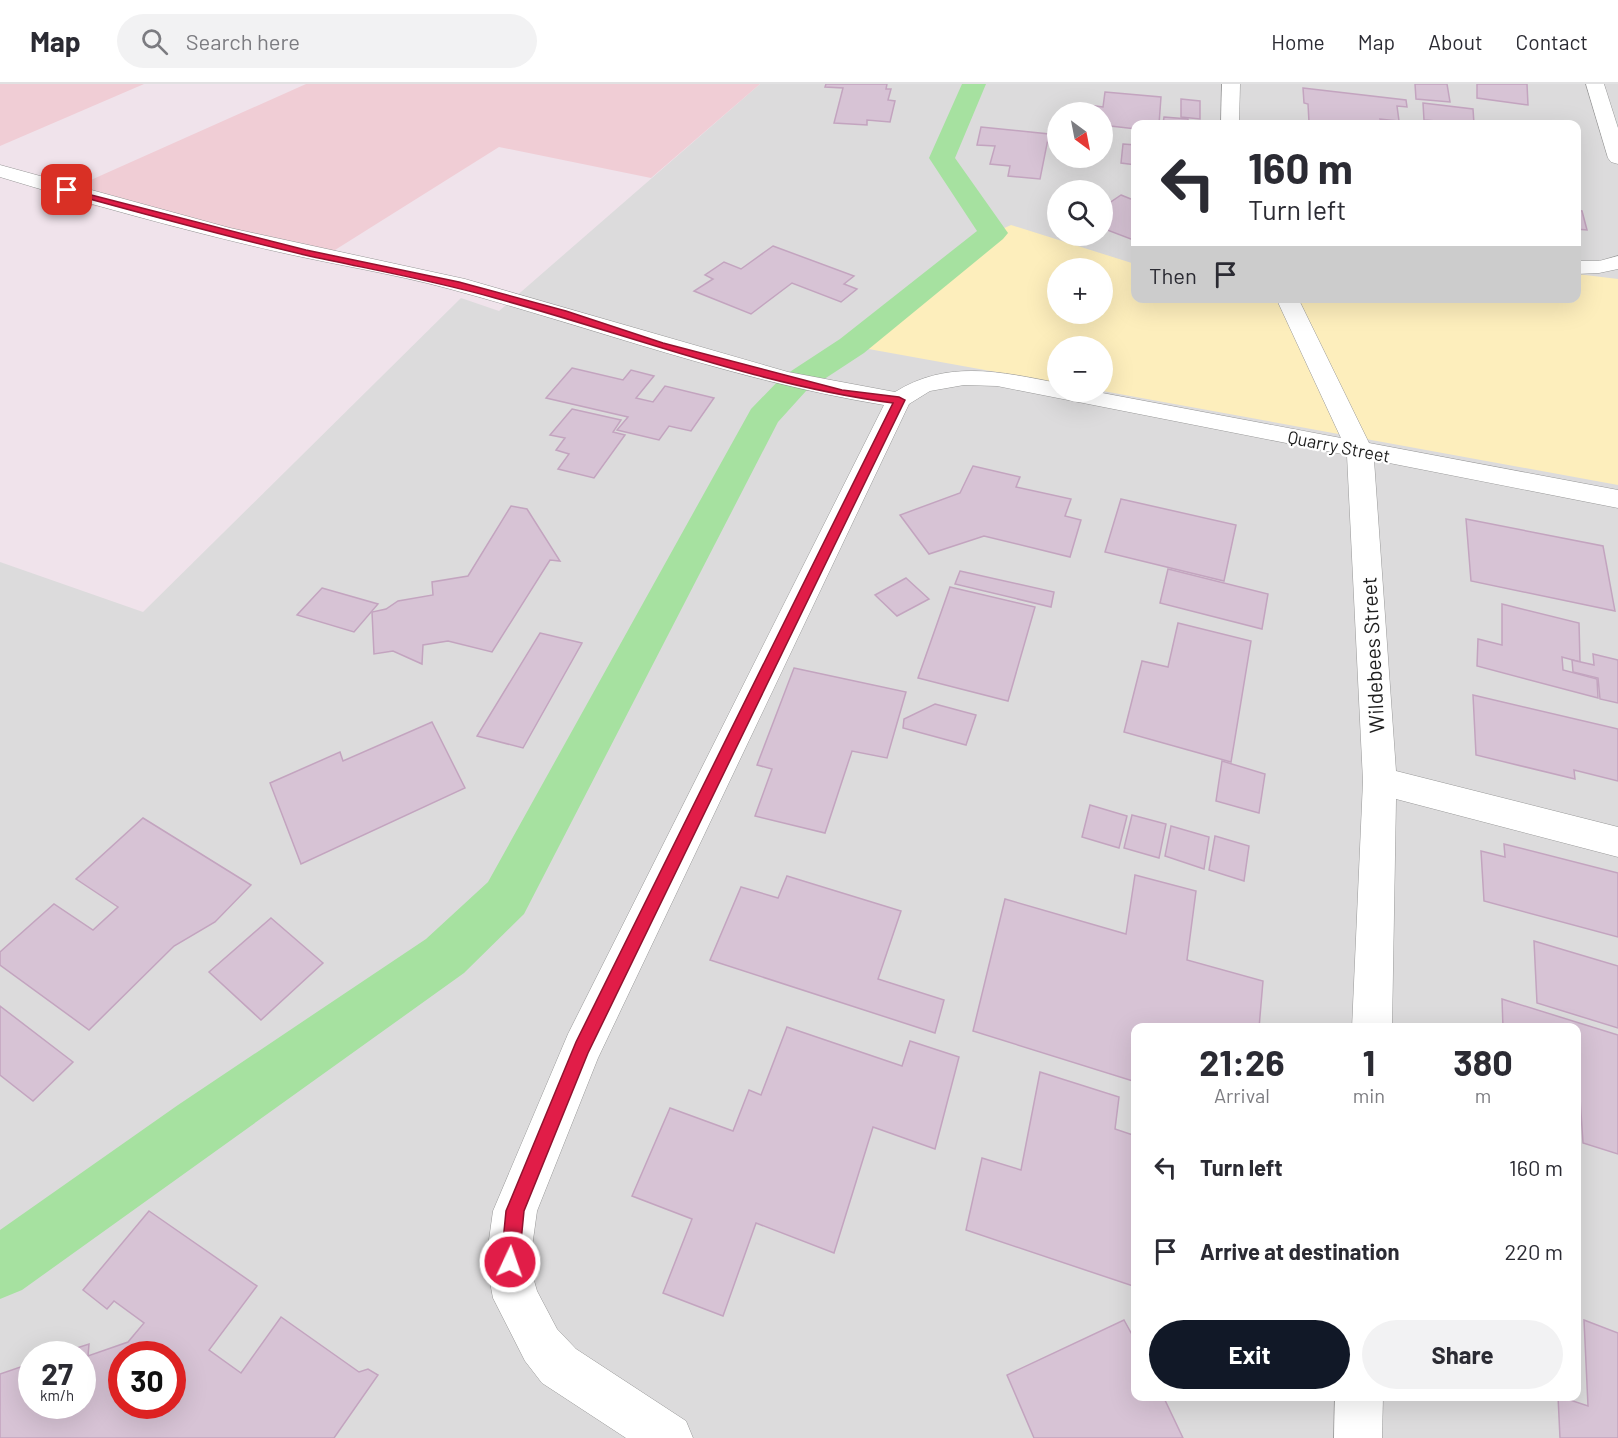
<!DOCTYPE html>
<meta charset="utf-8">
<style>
body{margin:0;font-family:Barlow,sans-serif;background:#f2f2f3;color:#2b2b33;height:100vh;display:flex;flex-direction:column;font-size:22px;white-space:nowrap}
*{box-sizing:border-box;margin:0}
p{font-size:20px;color:#7c7c81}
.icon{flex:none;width:33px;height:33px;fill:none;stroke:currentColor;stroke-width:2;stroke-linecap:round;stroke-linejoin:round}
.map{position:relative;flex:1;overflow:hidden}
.details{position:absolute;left:1131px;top:939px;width:450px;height:378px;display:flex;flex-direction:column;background:#fff;border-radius:12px;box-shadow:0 6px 24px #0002}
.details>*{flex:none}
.banner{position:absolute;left:1131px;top:36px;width:450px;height:183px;border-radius:12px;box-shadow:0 6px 24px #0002;background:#fff;color:#2b2b33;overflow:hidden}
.needle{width:39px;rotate:148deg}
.tools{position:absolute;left:1047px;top:18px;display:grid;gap:12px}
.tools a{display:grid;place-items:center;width:66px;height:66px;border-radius:50%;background:#fff;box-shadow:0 6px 24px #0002;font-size:30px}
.speed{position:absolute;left:18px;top:1257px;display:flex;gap:12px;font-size:30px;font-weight:700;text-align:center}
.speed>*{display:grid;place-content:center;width:78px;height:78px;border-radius:50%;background:#fff;box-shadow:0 6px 24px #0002;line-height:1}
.speed small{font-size:15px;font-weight:400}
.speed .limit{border:9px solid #d22;background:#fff;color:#111}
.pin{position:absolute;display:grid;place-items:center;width:51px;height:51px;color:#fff;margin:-26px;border-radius:12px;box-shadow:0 3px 9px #0006}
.me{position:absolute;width:66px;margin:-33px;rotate:3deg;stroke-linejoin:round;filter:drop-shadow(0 0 4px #0008)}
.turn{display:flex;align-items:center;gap:21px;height:126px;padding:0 18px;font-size:27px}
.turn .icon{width:78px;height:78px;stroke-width:2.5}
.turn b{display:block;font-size:42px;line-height:51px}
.then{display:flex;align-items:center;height:57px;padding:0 18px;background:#0003;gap:12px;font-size:22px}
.eta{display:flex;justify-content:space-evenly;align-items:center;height:102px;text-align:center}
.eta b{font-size:36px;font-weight:700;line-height:42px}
.primary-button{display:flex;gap:12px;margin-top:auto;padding:12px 18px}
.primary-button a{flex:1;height:69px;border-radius:36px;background:#111827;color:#fff;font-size:24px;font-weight:700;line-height:69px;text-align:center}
.primary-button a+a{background:#f2f2f3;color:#2b2b33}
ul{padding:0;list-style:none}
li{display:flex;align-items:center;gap:18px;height:84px;padding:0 18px}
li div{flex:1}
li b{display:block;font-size:22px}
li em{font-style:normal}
header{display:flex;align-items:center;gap:36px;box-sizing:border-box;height:84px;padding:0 30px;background:#fff;border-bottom:2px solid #e1e1e2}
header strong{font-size:28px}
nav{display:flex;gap:33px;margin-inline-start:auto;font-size:21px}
.search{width:420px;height:54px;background:#f2f2f3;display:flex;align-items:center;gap:15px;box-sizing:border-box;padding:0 21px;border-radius:33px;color:#7c7c81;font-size:22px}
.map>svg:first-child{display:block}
.residential{fill:#dcdbdc;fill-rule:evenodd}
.farmland{fill:#f0cdd5}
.park{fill:#fdeebc;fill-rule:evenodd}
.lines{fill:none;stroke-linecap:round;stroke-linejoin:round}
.canal{fill:#a6e1a0;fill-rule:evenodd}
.building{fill:#d7c3d5;stroke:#c3a4bf;stroke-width:1.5;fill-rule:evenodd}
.minor-casing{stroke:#989898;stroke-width:1}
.minor{fill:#fff;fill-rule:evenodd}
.route{fill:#e11d48;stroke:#92132f;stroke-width:1.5}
.labels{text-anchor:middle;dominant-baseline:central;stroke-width:4.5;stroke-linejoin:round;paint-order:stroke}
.far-street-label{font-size:18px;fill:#1e1e1e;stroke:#fff}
.street-label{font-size:21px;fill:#1e1e1e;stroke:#fff}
</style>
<header>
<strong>Map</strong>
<div class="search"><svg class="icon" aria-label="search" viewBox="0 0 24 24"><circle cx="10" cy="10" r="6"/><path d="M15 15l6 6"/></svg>Search here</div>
<nav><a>Home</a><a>Map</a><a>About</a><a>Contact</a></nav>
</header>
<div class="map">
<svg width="1618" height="1354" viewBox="0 0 1618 1354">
<rect width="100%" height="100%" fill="#f0e3eb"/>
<path class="residential" d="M760,0H1618V1354H0V478L143,528L461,214L499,227ZM1058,28H1102V74H1058ZM1136,40H1576V214H1136ZM1058,106H1102V152H1058ZM1058,184H1102V230H1058ZM1058,262H1102V308H1058ZM1136,944H1576V1312H1136ZM32,1270H82V1322H32ZM122,1270H172V1322H122Z"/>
<g class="farmland">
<path d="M0,0H144L0,62Z"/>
<path d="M306,0H760L651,94L499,63L319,176L178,133L46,116Z"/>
</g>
<path class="park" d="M1011,141L1135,180L1136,214H1576L1577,190L1618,195V401L1103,307L1102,262H1058L1057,299L852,262L993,149ZM1058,184H1102V230H1058Z"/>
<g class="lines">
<path class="canal" d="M962,0H986L955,74L1008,149L1003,155L864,269L806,307L778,338L524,830L464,889L22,1206L0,1215V1146L178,1021L426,855L488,798L751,325L782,293L840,255L977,147L929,74Z"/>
</g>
<g class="building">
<path d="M826,0H887L886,5H891L888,16L895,17L890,38L867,36V41L834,39L843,4L825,3Z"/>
<path d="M1415,0H1447L1450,18L1416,15Z"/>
<path d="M1477,0H1527L1528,21L1477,14Z"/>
<path d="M1303,4L1406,16L1407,23L1397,22L1399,37L1380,35L1381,40L1309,38L1308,20L1304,19Z"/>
<path d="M1105,8L1161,13L1159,40H1136V45L1102,41V28H1088L1089,21L1103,23Z"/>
<path d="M1181,15L1200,17V35L1181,33Z"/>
<path d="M1423,19L1473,25L1474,40L1424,36Z"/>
<path d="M1164,33L1188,35V40H1163Z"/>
<path d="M981,43L1049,50L1040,95L1008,92L1010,82L990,80L995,62L977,61Z"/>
<path d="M1123,60L1136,61V81L1121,79Z"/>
<path d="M1121,111L1136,117V157L1102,144V124Z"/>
<path d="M1576,126L1582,127L1587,146L1576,145Z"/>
<path d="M773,162L854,192L844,200L857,205L841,218L792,199L751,230L694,207L713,195L705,191L724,178L741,185Z"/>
<path d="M572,284L623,296L631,286L654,292L636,314L653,318L665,302L714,314L691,347L669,342L659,356L617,346L628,333L546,314Z"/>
<path d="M572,325L621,336L613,348L625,351L594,394L558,385L569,370L556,366L565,354L550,351Z"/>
<path d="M973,382L1020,393L1016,403L1071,415L1065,432L1081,436L1070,473L984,452L929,470L900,431L960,409Z"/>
<path d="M1121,415L1236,441L1224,497L1105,468Z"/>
<path d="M511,422L527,425L560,477L550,476L492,568L448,557L423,561L422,580L393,567L374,570L372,528L386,525L398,517L433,511L432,498L468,492Z"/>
<path d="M1466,435L1603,462L1615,527L1471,497Z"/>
<path d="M1168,485L1268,510L1262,545L1160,519Z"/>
<path d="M960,487L1054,508L1051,523L955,500Z"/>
<path d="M906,494L929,515L897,532L875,511Z"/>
<path d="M950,503L1035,523L1008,617L918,594Z"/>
<path d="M322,504L378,520L354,548L297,531Z"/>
<path d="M1502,520L1579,539L1580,578L1562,573L1563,586L1597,595L1598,614L1477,582L1478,555L1502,561Z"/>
<path d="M1178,539L1251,557L1231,678L1124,648L1142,577L1168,583Z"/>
<path d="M540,549L582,559L523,664L477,652Z"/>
<path d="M1593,570L1618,576V619L1600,615L1598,594L1573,588L1572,576L1594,581Z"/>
<path d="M794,584L906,608L887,674L852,667L825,749L755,732L772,685L757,681Z"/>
<path d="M1473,611L1618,645V697L1574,686L1575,695L1476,671Z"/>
<path d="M935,620L976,631L966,661L903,644L904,635Z"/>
<path d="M432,638L465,704L301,780L270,699L340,668L343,677Z"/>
<path d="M1222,677L1265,690L1259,729L1216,717Z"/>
<path d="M1090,721L1127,732L1119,764L1082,753Z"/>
<path d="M1132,731L1166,740L1159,774L1124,764Z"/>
<path d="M143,734L251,801L215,838L174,862L89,946L0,881V868L54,820L93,846L118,823L76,795Z"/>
<path d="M1171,742L1209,753L1204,785L1165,772Z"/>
<path d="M1215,752L1249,762L1244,797L1209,786Z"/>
<path d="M1504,760L1618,789V853L1484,817L1481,767L1505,773Z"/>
<path d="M1135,791L1196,807L1187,876L1263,897L1259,944H1136V998L973,947L1005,815L1126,850Z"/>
<path d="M787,792L901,827L878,895L944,916L935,949L710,876L741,803L778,814Z"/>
<path d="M271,834L323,879L261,936L209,888Z"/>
<path d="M1534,857L1618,882V944L1537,919Z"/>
<path d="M1502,915L1618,951V1070L1583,1059L1579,999L1576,998V944H1503Z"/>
<path d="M0,922L73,978L33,1017L0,991Z"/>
<path d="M787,943L902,982L910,957L959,973L935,1065L873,1043L834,1169L756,1139L723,1232L663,1209L692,1135L632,1112L670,1024L733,1047L749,1006L761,1011Z"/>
<path d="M1040,988L1119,1013L1115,1045L1136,1052V1203L966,1146L982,1074L1021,1086Z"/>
<path d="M149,1127L257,1202L209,1266L241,1289L281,1233L359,1288L368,1285L378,1291L334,1354H0V1290L32,1279V1322H82V1270H58L89,1260L88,1272L128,1258L144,1239L114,1217L107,1225L83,1206ZM122,1270H172V1322H122Z"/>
<path d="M1124,1236L1136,1258V1312H1163L1183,1354H1034L1007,1291Z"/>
<path d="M1584,1236L1618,1249V1354H1560L1558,1312L1588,1322Z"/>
</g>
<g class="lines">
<defs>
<g id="minor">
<path d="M1222,0H1240L1239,40H1221Z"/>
<path d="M1586,0H1604L1618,44V80L1611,78L1608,74Z"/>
<path d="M0,81L230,144L465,195L788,288L895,308C948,275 1001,288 1058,299V308H1097L1341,354L1276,214H1298L1369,359L1618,406V424L1374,376L1396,687L1618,743V773L1396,715L1392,944H1352L1363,697L1347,371L997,302L964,301L930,307L909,320L598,974L537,1127L532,1163L533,1193L537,1207L557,1245L576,1265L686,1337L693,1354H626L542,1299L525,1277L493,1214L489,1193L488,1163L493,1127L568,950L884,321C735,297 595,244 450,205C391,189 330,180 270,166C179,145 89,120 0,93Z"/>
<path d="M1618,172V185L1599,189L1576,190V177H1599Z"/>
<path d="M1335,1312H1383L1382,1354H1334Z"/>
</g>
</defs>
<use href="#minor" class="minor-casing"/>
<use href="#minor" class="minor"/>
</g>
<path class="route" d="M64,104L306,166L459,198L566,227L663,259L842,306L899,313L905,316L588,969L524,1127L519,1178L517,1185L510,1188L503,1185L501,1178L506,1127L576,958L893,319C757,301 627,250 495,214C432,196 368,185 305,171C224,152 144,130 64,108Z"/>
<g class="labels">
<g class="far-street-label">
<text transform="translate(1339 362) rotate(11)">Quarry Street</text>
</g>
<g class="street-label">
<text transform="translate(1372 571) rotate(-93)">Wildebees Street</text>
</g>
</g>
</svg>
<div class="tools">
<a><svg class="needle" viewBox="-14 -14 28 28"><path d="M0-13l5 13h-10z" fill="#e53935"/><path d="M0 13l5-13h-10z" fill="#7c7c81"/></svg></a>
<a><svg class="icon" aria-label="search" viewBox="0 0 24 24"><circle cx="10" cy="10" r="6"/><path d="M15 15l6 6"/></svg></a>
<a>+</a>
<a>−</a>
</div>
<div class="speed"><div>27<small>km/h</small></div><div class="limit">30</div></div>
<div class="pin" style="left:67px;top:106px;background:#d93025"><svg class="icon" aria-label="arrive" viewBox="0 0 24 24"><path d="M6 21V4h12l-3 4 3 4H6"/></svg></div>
<svg class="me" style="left:510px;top:1178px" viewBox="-20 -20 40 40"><circle r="17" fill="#e11d48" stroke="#fff" stroke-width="3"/><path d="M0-11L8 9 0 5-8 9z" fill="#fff"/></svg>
<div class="banner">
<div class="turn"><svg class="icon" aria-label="left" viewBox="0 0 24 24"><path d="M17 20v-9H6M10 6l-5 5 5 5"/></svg><div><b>160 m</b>Turn left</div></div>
<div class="then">Then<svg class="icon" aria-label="arrive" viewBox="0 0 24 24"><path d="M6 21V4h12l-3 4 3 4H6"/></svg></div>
</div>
<section class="details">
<div class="eta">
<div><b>21:26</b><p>Arrival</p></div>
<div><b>1</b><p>min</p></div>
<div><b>380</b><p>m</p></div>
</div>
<ul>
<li><svg class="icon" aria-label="left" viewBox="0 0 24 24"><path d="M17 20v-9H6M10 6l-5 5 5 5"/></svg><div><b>Turn left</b></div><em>160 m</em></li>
<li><svg class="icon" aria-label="arrive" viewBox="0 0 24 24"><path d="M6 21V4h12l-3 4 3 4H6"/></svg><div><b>Arrive at destination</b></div><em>220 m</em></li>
</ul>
<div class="primary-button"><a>Exit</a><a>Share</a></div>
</section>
</div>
